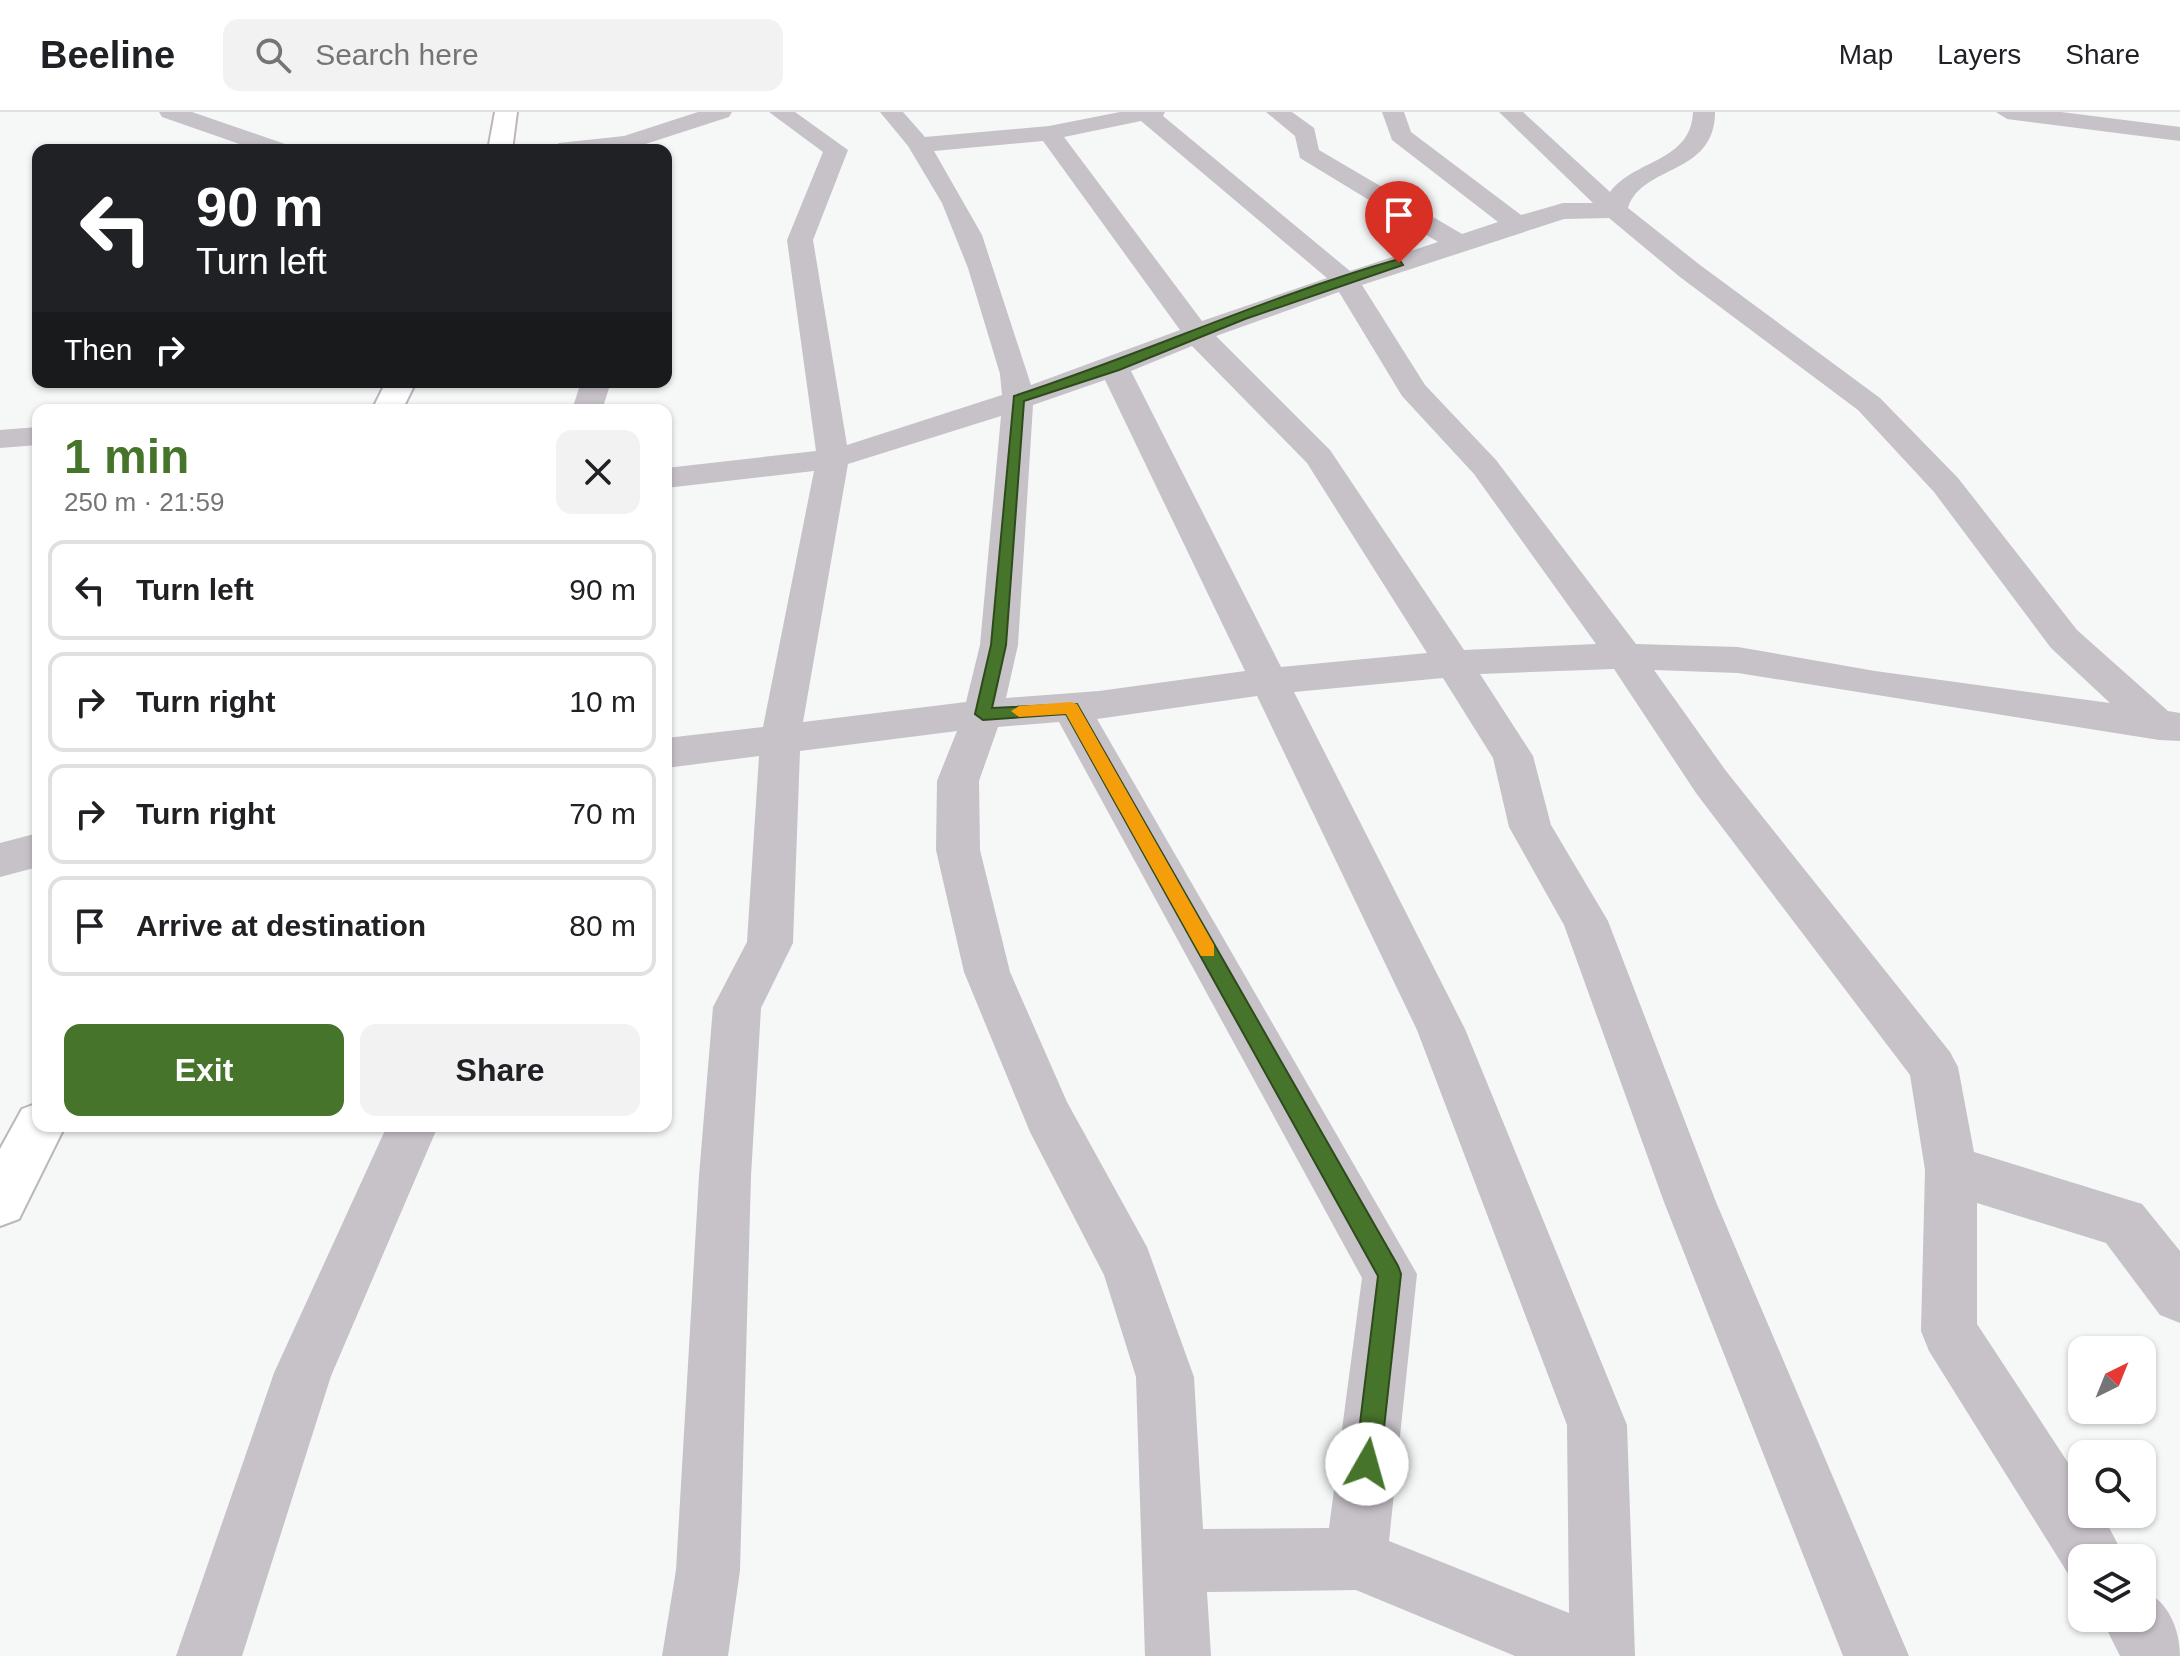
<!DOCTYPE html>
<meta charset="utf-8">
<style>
body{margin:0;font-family:Arial,sans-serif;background:#f2f2f2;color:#202124;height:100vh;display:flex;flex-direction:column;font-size:30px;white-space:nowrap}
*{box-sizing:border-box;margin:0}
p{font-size:26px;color:#757577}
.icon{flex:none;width:44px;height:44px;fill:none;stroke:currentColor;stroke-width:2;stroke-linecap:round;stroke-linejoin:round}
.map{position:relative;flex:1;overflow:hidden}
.sheet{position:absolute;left:32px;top:292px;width:640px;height:728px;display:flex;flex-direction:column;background:#fff;border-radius:16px;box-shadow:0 2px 6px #0004}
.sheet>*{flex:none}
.guide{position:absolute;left:32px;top:32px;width:640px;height:244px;border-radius:16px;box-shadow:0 2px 6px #0004;background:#202124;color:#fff;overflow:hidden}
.needle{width:52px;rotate:43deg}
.buttons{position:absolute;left:2068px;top:1224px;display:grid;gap:16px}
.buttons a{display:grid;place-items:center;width:88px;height:88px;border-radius:16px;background:#fff;box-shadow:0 2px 6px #0004;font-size:40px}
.pin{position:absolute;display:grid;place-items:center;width:68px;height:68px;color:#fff;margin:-82px -34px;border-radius:50% 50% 50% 0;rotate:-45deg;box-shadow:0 0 8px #0007}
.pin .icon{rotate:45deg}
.me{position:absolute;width:88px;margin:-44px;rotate:7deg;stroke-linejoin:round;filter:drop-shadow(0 0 6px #0008)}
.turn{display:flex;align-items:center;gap:28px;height:168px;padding:0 32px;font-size:36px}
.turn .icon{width:104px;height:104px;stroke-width:2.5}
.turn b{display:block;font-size:56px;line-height:68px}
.then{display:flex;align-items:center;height:76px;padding:0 32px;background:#0003;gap:16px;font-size:30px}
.round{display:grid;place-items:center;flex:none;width:84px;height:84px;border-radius:16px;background:#f2f2f2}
.headline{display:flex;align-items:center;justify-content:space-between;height:136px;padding:0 32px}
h1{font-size:48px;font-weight:600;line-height:60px;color:#47742b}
.action{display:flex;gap:16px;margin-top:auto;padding:16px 32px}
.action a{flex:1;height:92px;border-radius:16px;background:#47742b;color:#fff;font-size:32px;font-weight:600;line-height:92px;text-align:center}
.action a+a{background:#f2f2f2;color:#202124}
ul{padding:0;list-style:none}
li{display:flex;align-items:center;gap:24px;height:100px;margin:0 16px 12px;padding:0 16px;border:4px solid #e0e0e0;border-radius:16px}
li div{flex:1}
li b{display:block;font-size:30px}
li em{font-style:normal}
header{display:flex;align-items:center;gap:48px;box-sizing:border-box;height:112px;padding:0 40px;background:#fff;border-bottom:2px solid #e0e0e0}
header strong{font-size:38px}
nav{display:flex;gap:44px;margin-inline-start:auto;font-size:28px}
.search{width:560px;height:72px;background:#f2f2f2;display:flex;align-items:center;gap:20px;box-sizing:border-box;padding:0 28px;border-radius:16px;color:#757577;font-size:30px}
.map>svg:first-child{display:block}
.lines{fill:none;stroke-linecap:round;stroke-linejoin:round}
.major-casing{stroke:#bcb6be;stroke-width:4}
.minor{fill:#c7c1c8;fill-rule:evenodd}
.major{fill:#fff;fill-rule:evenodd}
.route{fill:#47742b;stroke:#2e4b1c;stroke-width:2}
.slow{fill:#f59e0b}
</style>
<header>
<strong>Beeline</strong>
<div class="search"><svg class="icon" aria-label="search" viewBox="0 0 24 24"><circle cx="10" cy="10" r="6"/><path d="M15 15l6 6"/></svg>Search here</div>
<nav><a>Map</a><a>Layers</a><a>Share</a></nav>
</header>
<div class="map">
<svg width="2180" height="1544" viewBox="0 0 2180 1544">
<rect width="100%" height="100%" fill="#f5f8f6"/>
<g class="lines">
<defs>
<g id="major">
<path d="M495,0H517L512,38H488Z"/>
<path d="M386,270H416L402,298H372Z"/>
<path d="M38,991V1014H65L19,1107L0,1114V1037L22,997Z"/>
</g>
</defs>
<use href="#major" class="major-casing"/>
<g class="minor">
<path d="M159,0H192L288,33L292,38H257L162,5Z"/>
<path d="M698,0H732L729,5L627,38H547L559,31L624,24Z"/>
<path d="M769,0H795L848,38L813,128L847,333L1002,283L1000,262L968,156L942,91L908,34L880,0H903L925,25L1049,14L1120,0H1165L1163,4L1350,159L1438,130L1300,46L1295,24L1266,0H1292L1314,16L1319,38L1462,122L1498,110L1392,28L1382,0H1404L1411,20L1521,103L1563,91H1593L1499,0H1523L1610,80C1635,47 1691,50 1693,0H1715C1715,64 1642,52 1628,96L1700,153L1880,286L1958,366L2077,518L2168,599L2180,601V629L2159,628L1738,561L1654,558L1726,659L1950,940L1958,955L1974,1040L2142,1092L2180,1139V1211L2160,1203L2106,1131L1977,1091V1212L2082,1372V1402H2102L2125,1446H2082V1472L2072,1468L1929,1239L1921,1219L1925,1058L1910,963L1696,681L1614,557L1480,562L1533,644L1551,713L1608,809L1716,1090L1909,1544H1843L1664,1090L1564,813L1509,715L1493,646L1443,566L1294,580L1465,917L1627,1313L1635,1544H1515L1356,1478L1207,1480L1211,1544H1145L1136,1265L1104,1163L1030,1020L964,860L936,738L937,669L957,619L800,639L793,831L761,896L751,1064L740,1458L728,1544H662L676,1458L699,1064L713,895L747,830L759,644L666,656V626L763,615L814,359L666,376V356L816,339L787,128L823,40ZM1141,9L1327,166L1202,209L1064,25ZM1043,29L1180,218L1031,273L982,123L934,39ZM1609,106L1680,165L1858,298L1934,380L2051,536L2110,591L1875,559L1738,535L1636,532L1496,348L1425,273L1362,173L1564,107ZM1339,180L1402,284L1474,362L1596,532L1464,538L1330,338L1216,224ZM1192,234L1307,351L1427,541L1281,555L1131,259ZM1105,268L1245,559L1099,579L1006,586L1018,533L1033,293ZM1001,304L980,533L966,590L803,610L848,352ZM1257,584L1417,918L1567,1313L1569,1501L1389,1429L1417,1162L1097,607ZM1059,610L1362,1166L1329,1416L1203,1417L1194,1265L1147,1135L1067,990L1010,860L980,738L979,669L998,615Z"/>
<path d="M1996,0H2061L2180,15V29L2007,7Z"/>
<path d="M581,270H611L602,298H572Z"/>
<path d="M38,315V333L0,336V318Z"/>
<path d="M38,721V755L0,765V731Z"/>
<path d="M387,1014H438L331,1264L242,1544H176L274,1261Z"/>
<path d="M2142,1478C2168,1488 2180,1517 2180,1544H2120L2101,1506H2142Z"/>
</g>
<use href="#major" class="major"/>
</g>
<path class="route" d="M1399,147L1403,153L1245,207L1119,258L1024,289L1006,533L992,596L1077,592L1398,1154L1401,1162L1380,1352L1376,1361L1367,1365L1359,1361L1355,1352L1378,1164L1066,602L983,608L975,602L991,533L1014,284C1143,242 1268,184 1399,147Z"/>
<path class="slow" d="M1071,590L1077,592L1214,833V844H1201L1066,602L1019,605L1011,599L1019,594Z"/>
</svg>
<div class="buttons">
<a><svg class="needle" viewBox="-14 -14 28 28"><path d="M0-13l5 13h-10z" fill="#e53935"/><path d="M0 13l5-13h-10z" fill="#757577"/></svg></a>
<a><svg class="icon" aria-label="search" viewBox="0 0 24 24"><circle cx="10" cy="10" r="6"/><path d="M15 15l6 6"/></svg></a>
<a><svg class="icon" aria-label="layers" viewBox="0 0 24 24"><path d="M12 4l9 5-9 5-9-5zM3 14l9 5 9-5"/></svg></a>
</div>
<div class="pin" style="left:1399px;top:151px;background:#d93025"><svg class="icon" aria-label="arrive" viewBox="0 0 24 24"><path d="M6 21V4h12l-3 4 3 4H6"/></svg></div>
<svg class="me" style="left:1367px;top:1352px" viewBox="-20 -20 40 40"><circle r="19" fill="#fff"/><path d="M0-13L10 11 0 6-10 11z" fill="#47742b"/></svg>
<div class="guide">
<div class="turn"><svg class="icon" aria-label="left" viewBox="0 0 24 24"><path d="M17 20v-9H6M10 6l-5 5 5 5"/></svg><div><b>90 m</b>Turn left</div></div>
<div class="then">Then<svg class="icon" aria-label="right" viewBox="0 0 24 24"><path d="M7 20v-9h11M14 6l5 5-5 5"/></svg></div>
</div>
<section class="sheet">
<div class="headline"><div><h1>1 min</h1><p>250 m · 21:59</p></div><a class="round"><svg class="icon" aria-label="close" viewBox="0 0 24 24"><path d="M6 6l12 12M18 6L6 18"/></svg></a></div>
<ul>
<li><svg class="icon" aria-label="left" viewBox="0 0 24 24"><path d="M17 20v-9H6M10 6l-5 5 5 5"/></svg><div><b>Turn left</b></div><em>90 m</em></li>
<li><svg class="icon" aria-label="right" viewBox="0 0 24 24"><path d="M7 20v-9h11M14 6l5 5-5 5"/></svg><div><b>Turn right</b></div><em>10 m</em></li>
<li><svg class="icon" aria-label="right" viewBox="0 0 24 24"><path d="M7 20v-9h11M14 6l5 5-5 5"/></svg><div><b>Turn right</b></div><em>70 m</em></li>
<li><svg class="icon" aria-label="arrive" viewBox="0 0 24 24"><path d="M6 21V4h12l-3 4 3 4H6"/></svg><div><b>Arrive at destination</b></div><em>80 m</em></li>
</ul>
<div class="action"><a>Exit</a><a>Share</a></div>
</section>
</div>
